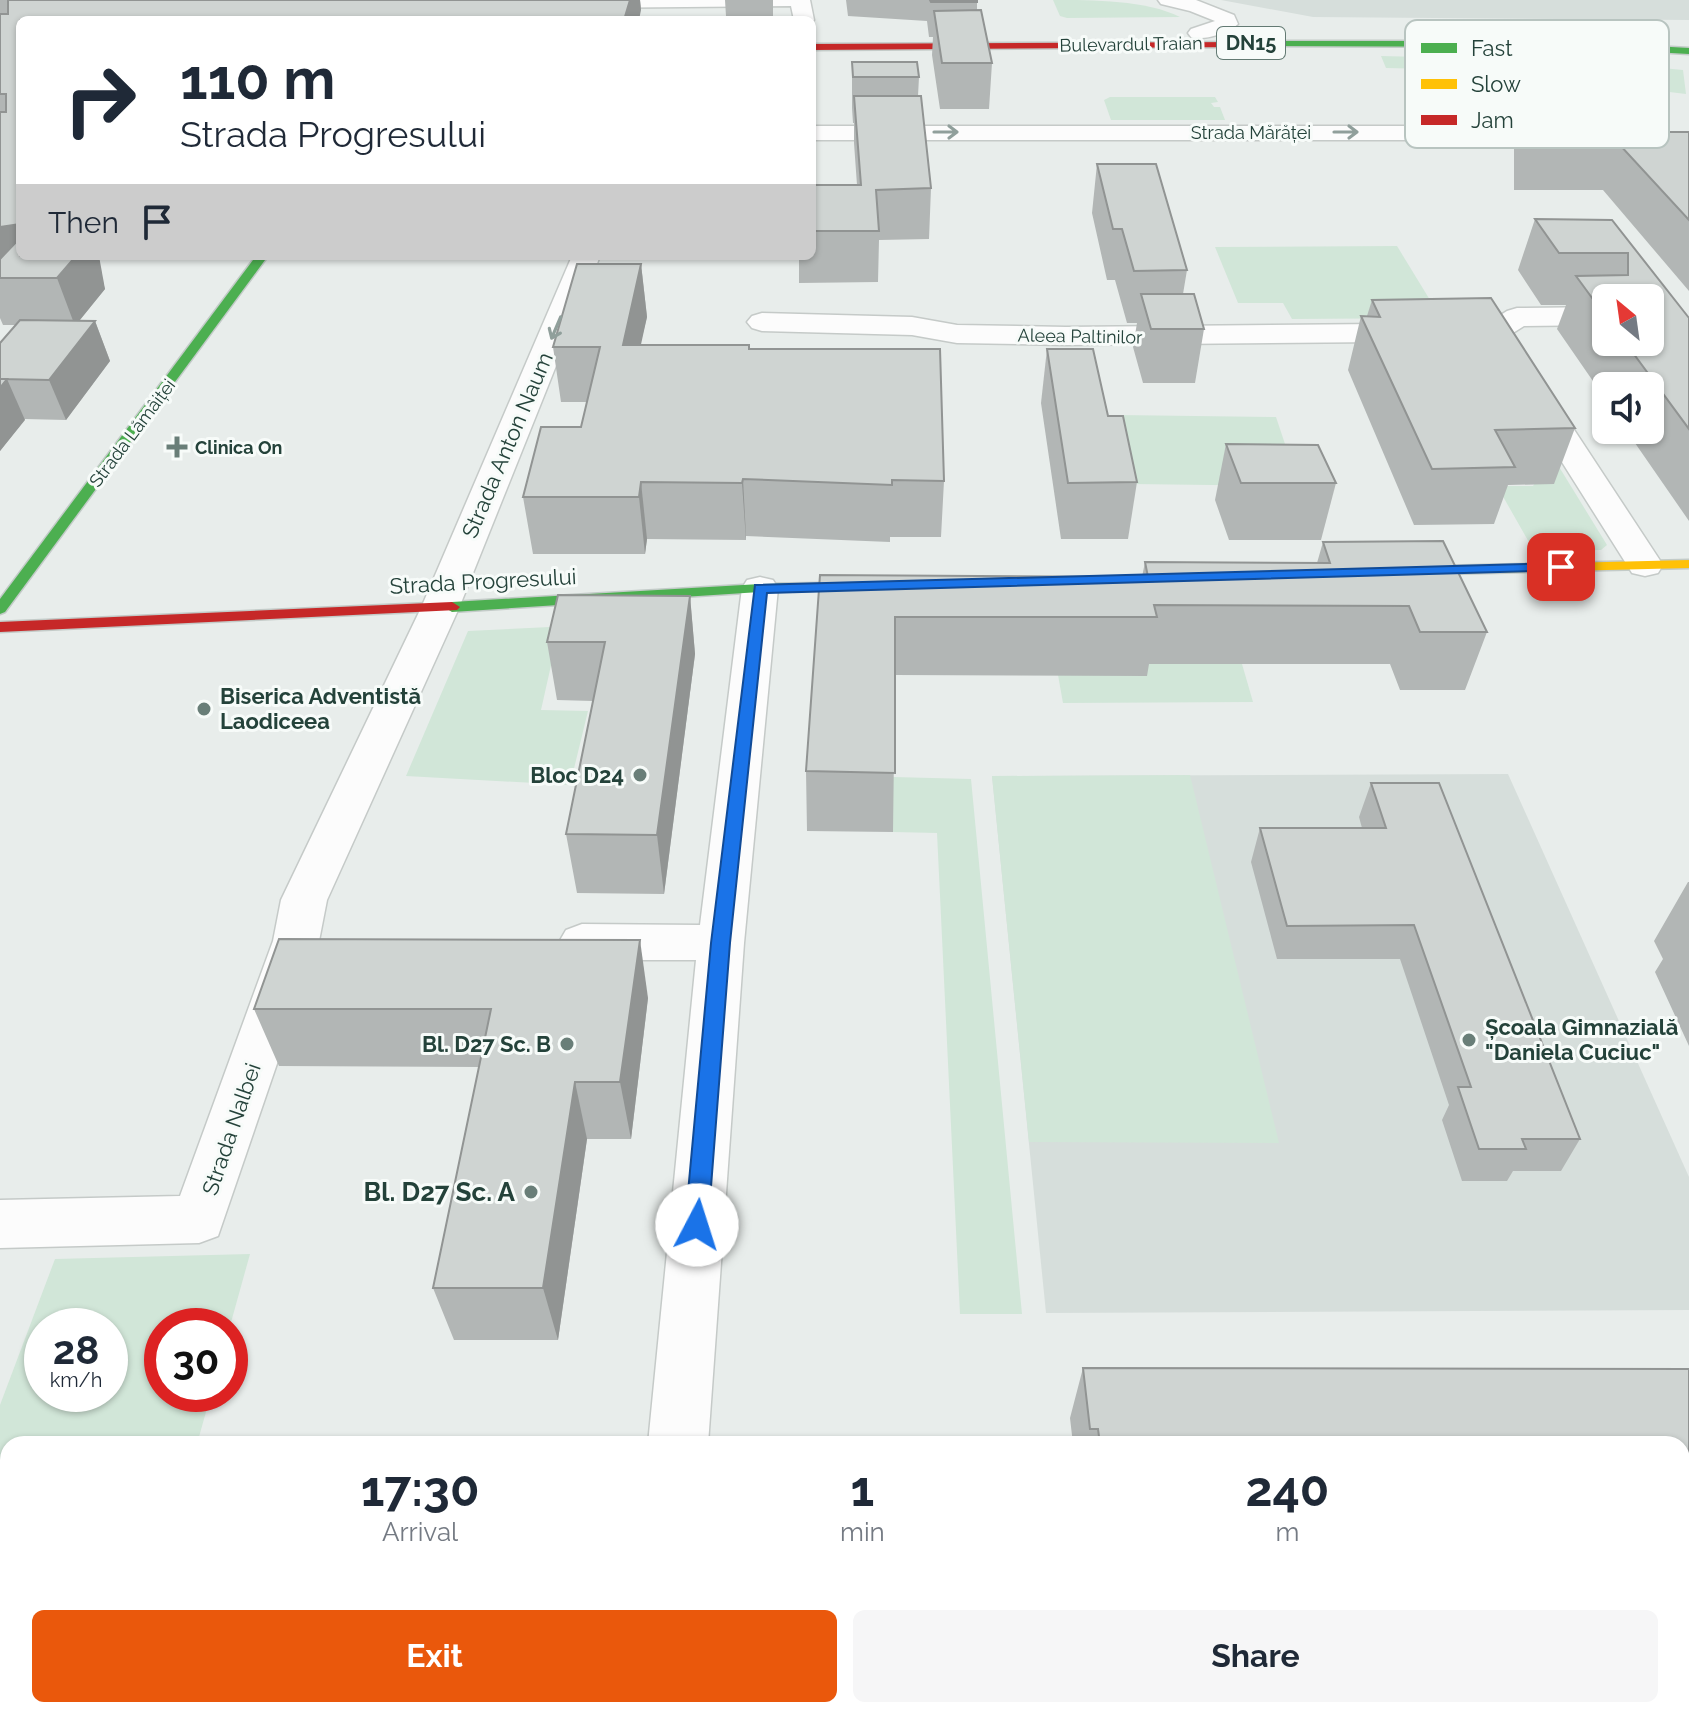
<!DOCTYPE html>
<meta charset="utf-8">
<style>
body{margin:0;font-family:Raleway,sans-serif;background:#f6f6f7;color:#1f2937;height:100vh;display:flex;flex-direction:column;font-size:30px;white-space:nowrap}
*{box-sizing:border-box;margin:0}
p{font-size:26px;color:#747a83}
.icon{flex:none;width:44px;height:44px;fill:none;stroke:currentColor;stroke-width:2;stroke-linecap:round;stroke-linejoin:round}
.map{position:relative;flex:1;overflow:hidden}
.details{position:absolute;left:0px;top:1436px;width:1690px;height:282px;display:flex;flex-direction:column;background:#fff;border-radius:24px 24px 0 0;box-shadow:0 2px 6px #0004}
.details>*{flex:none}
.guide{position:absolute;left:16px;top:16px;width:800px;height:244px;border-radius:12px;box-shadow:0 2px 6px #0004;background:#fff;color:#1f2937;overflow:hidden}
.needle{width:52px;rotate:331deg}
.tools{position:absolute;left:1592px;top:284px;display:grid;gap:16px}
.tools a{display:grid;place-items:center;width:72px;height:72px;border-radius:12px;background:#fff;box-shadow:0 2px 6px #0004;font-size:40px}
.speed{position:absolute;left:24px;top:1308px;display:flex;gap:16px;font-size:40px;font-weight:700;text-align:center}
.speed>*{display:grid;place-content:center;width:104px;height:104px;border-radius:50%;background:#fff;box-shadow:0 2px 6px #0004;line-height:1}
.speed small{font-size:20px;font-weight:400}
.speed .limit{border:12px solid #d22;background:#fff;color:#111}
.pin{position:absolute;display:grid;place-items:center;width:68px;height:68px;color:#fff;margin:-34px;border-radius:16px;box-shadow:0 4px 12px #0006}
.me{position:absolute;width:88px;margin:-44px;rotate:5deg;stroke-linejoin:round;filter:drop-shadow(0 0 6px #0008)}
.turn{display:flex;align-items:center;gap:28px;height:168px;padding:0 32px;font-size:36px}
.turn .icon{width:104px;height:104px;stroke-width:2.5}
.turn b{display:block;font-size:56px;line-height:68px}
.then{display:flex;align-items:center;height:76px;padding:0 32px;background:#0003;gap:16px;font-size:30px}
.eta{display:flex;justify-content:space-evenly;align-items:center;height:136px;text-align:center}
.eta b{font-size:48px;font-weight:700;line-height:56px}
.button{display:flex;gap:16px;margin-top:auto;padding:16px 32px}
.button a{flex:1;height:92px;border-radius:12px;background:#ea580c;color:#fff;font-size:32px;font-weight:700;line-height:92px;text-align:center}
.button a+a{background:#f6f6f7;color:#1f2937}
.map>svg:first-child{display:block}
.built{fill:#d6dedb}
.green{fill:#d1e6d8;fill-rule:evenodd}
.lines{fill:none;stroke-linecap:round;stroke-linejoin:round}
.street-casing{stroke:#c5cac8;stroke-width:3}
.fast-casing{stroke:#c3cbc8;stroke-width:3}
.slow-casing{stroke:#c3cbc8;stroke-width:3}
.jam-casing{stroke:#c3cbc8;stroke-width:3}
.street{fill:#fcfcfc;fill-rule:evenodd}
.fast{fill:#4caf50;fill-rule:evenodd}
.slow{fill:#ffc107;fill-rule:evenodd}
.jam{fill:#c62828;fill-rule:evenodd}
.wall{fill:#b2b6b5;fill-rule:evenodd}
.shaded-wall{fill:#919493}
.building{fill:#cfd4d2;stroke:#919493;stroke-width:2}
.oneway{stroke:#909f9b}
.route{fill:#1a73e8;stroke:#114b97;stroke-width:2}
.poi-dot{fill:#697e78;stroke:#f7fbf9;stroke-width:3}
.labels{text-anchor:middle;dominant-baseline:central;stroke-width:6;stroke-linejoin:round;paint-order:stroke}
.far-street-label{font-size:18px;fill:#24423a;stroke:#f7fbf9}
.far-poi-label{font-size:18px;font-weight:bold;fill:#24423a;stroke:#f7fbf9;text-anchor:start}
.shield{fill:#f7fbf9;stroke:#637a73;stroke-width:2}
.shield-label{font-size:20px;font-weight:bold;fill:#24423a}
.street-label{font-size:22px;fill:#24423a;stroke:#f7fbf9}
.poi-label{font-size:22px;font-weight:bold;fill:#24423a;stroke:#f7fbf9;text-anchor:start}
.near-poi-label{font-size:26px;font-weight:bold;fill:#24423a;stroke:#f7fbf9;text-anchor:end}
.key{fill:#f7fbf9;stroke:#b8c4c0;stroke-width:2}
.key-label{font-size:22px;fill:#24423a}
</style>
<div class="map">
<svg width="1689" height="1717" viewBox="0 0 1689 1717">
<rect width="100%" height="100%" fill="#e8edeb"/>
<g class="built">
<path d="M1221,0H1689V20L1313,17Z"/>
<path d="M1508,774L1689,1177V1310L1046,1313L992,776Z"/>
</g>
<g class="green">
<path d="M1053,0C1094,0 1146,0 1180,17L1067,18L1060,16Z"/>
<path d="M1381,56L1589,61L1683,70L1686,94L1620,86L1619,99L1562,93L1541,78H1433L1430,69L1386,68Z"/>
<path d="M1110,97H1215L1218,102L1211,103L1214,107H1220L1225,120H1111L1104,100Z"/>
<path d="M1397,246L1441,318L1292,319L1283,303H1238L1215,247Z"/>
<path d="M1118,415L1276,417L1299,486L1131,484Z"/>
<path d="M1553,457L1607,545L1601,550L1534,551L1497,486H1533Z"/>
<path d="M655,622L554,652L541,710L588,711L570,785L406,776L468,631Z"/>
<path d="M1144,664H1242L1253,702L1063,703L1058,675Z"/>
<path d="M1190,775L1279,1143L1029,1142L992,776Z"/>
<path d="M893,777L971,779L1022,1314H960L937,833L893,832Z"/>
<path d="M250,1254L230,1326H162V1394H211L197,1444H8V1565H0V1405L55,1259ZM42,1326H110V1394H42Z"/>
<path d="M8,1606V1710H378L377,1717H0V1607Z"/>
</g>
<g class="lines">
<defs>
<g id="street">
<path d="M570,0H810L814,20L812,23V20H794L791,6L579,8L572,6Z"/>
<path d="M1158,0H1196L1234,15L1238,24C1229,33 1204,41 1191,37L1188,33L1191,29L1215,21L1190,11L1161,4Z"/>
<path d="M812,126H1557L1689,142V156L1557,140H812Z"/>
<path d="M572,256H600L459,608L327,900L319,941L218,1236L199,1243L0,1248V1200L180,1196L273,941L281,900L421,608Z"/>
<path d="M1606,307V325L1524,326L1505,338L1495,341L1066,345L957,343L912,335L762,331L752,328L747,322L752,316L762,313L912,317L957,325L1066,327L1488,323L1507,311L1517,308Z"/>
<path d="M1535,385L1546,387L1663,565L1658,573L1645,576L1632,573L1627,565L1519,394L1524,387Z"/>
<path d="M760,577L773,580L778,588L744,943L708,1444H648L696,960H582L566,954L559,942L566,930L582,924L700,925L742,588L747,580Z"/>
</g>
<g id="fast">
<path d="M1243,41H1565L1689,48V54L1565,47L1240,46Z"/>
<path d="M256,256H268L5,612L0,614V599Z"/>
<path d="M879,582L884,583V589L760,592L452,612L444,607L452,602L760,584Z"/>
</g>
<path id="slow" d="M1689,560V568L1399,575L1392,571L1399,567Z"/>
<g id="jam">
<path d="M1246,42L1243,47L812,50V44Z"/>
<path d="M452,602L460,607L457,610L0,632V622Z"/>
</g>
</defs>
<use href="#street" class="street-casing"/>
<use href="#fast" class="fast-casing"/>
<use href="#slow" class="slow-casing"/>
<use href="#jam" class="jam-casing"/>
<use href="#street" class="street"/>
<use href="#fast" class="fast"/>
<use href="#slow" class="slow"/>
<use href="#jam" class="jam"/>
</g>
<g class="wall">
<path d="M0,0H640L641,10L20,20L105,289L79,321H95L110,361L66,420L25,419L0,451V343L16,325H3L0,318Z"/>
<path d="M725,0H773V16H726Z"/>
<path d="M846,0H977V10L992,63L989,109H940L932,55L933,37H929L927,21L848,16Z"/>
<path d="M1527,33L1569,77L1562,100L1619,132H1689V291L1603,190H1514V143L1520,123H1514L1513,77Z"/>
<path d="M852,62L919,77L918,96L931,188L929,239L879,240L878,282L799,283V256H812V185H857L854,143V123H853L852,108Z"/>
<path d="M1097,164L1187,270L1183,294L1204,329L1195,383H1143L1133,347L1137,323H1127L1115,280H1107L1092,213Z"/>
<path d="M1535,219L1612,220L1689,318V521L1626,430H1650V386H1606V400L1557,329L1566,305H1541L1518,270ZM1606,298L1650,342H1606Z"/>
<path d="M641,264L647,317L640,345L749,349L944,481L941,537H890V542L746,536V540L647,539L645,554H533L523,497L581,427L587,402H561L553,347Z"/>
<path d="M1372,300L1575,428L1554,484L1508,485L1494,524L1414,525L1348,370L1361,316H1367Z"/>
<path d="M1047,349L1108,416L1137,482L1128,539H1061L1041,403Z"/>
<path d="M1226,444L1336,483L1321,540H1229L1215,500Z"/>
<path d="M1323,542L1487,632L1465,690H1400L1390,664H1149L1147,676L895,675L893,832L807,831L806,771L820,575L1142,577L1145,562L1317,563Z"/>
<path d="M690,596L695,654L664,894L577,893L566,834L593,701L557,700L547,642Z"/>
<path d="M1371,783L1580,1139L1561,1171H1513L1507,1181H1462L1442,1120L1449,1105L1400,959H1277L1251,862L1260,828H1362L1359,817Z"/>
<path d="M1688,882H1689V1046L1655,972L1663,959L1654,941Z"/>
<path d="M648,998L631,1139H587L558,1340H454L433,1288L479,1067L279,1066L254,1009Z"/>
<path d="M1083,1368L1689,1369V1530H1682V1444H1073L1070,1418Z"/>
</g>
<g class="shaded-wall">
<path d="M630,0H640L641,10L639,20H624Z"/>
<path d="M20,224V256L0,276V227Z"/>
<path d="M76,256H99L105,289L75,326L57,278Z"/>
<path d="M641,264L647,317L629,399L623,345Z"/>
<path d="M95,321L110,361L66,420L49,380Z"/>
<path d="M7,379L25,420L0,451V388Z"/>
<path d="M743,479L746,536V540L742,483Z"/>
<path d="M641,482L647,539L645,554L639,497Z"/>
<path d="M690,596L695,654L664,894L657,835Z"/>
<path d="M640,940L648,998L631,1139L620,1082Z"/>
<path d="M575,1082L587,1139L558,1340L543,1288Z"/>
</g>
<g class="building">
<path d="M8,0H630L624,20H20V224L0,227V112H6V94H0V14H8Z"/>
<path d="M930,0H977V2H931Z"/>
<path d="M981,10L992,63H942L934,11Z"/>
<path d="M852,62H917L919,77H853Z"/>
<path d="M854,96H921L931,188L876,190L879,231H812V185H861Z"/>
<path d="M1527,99L1589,101L1619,132H1689V220L1619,144H1528Z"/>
<path d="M1097,164H1156L1187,270L1134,271L1122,229H1113Z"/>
<path d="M1535,219L1612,220L1689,318V429L1625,342H1650V298H1606V317L1576,276L1628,275V253H1559Z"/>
<path d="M20,238V256H76L57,278H0V259Z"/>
<path d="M577,264H641L623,345H749V349H940L944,481L892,480V485L743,479L742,483L641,482L639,497H523L541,427H581L600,347H553Z"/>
<path d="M1141,294H1194L1204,329H1151Z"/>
<path d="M1491,298L1575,428L1495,430L1515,467L1432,469L1361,316L1380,317L1372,300Z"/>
<path d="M20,320L95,321L49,380L0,379V343Z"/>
<path d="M1047,349H1093L1108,416H1123L1137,482L1068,483Z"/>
<path d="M0,379H7L0,388Z"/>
<path d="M1226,444L1318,445L1336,483H1241Z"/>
<path d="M1443,541L1487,632H1420L1409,606L1154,605L1157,617H895V773L806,771L820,575L1148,577L1145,562L1330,563L1323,542Z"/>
<path d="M558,595L690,596L657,835L566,834L605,642H547Z"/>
<path d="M1371,783H1439L1580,1139H1522L1526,1149H1479L1458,1087H1471L1414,925L1287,926L1260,828H1386Z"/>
<path d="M279,939L640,940L620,1082H575L543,1288H433L491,1009H254Z"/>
<path d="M1083,1368L1689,1369V1484H1682V1444H1100L1098,1429H1090Z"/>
<path d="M488,1710H1123L1124,1717H487Z"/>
</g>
<defs><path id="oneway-shaft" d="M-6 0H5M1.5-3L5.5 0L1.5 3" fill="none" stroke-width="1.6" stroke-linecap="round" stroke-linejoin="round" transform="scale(2)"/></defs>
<g class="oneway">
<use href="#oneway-shaft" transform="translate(946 132)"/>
<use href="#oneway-shaft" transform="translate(1346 132)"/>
<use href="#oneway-shaft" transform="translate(556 328) rotate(113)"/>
</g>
<path class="route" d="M1561,563L1566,564V570L767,593L730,943L708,1225L705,1232L697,1235L689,1232L685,1225L711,943L755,585Z"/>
<g class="poi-dot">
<path d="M173 435h8v8h8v8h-8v8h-8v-8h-8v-8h8z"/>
<circle cx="204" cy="709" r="8"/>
<circle cx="640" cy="775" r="8"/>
<circle cx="1469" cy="1040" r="8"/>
<circle cx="567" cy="1044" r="8"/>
<circle cx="531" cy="1192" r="8"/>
</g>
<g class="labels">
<g class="far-street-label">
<text transform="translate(1131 44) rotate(-1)">Bulevardul Traian</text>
<text x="1251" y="132">Strada Mărăței</text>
<text transform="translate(1080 336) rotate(1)">Aleea Paltinilor</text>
<text transform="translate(132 433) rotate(-53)">Strada Lămâiței</text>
</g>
<g class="far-poi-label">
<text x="195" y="447">Clinica On</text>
</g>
<rect class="shield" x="1217" y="27" width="68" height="32" rx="6"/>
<g class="shield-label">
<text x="1251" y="43">DN15</text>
</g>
<g class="street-label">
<text transform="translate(507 445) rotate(-67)">Strada Anton Naum</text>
<text transform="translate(483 581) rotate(-3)">Strada Progresului</text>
<text transform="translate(231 1129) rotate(-71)">Strada Nalbei</text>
</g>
<g class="poi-label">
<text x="220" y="696">Biserica Adventistă<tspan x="220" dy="25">Laodiceea</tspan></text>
<text x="624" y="775" text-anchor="end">Bloc D24</text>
<text x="1485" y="1027">Școala Gimnazială<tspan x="1485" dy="25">"Daniela Cuciuc"</tspan></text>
<text x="551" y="1044" text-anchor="end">Bl. D27 Sc. B</text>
</g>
<g class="near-poi-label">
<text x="515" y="1192">Bl. D27 Sc. A</text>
</g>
</g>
<rect x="1405" y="20" width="264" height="128" rx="12" class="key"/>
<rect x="1421" y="43" width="36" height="10" fill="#4caf50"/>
<rect x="1421" y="79" width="36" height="10" fill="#ffc107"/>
<rect x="1421" y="115" width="36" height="10" fill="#c62828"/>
<g class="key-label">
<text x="1471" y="56">Fast</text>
<text x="1471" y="92">Slow</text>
<text x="1471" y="128">Jam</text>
</g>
</svg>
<div class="tools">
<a><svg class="needle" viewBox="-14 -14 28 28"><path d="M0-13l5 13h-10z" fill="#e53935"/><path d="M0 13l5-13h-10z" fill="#747a83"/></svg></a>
<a><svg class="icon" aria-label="sound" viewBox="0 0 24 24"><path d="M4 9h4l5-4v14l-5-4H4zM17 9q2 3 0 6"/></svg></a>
</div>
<div class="speed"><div>28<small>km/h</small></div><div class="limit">30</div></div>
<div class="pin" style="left:1561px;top:567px;background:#d93025"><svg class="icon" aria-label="arrive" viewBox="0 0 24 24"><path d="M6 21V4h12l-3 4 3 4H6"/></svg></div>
<svg class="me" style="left:697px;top:1225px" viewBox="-20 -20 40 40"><circle r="19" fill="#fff"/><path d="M0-13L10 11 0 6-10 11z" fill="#1a73e8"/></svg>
<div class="guide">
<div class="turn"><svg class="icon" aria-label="right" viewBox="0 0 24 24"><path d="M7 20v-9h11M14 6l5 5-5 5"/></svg><div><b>110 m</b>Strada Progresului</div></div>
<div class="then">Then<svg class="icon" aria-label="arrive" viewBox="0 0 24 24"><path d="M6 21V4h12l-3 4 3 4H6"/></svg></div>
</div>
<section class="details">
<div class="eta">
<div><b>17:30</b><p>Arrival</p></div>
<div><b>1</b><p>min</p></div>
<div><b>240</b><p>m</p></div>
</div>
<div class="button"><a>Exit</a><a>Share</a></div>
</section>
</div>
